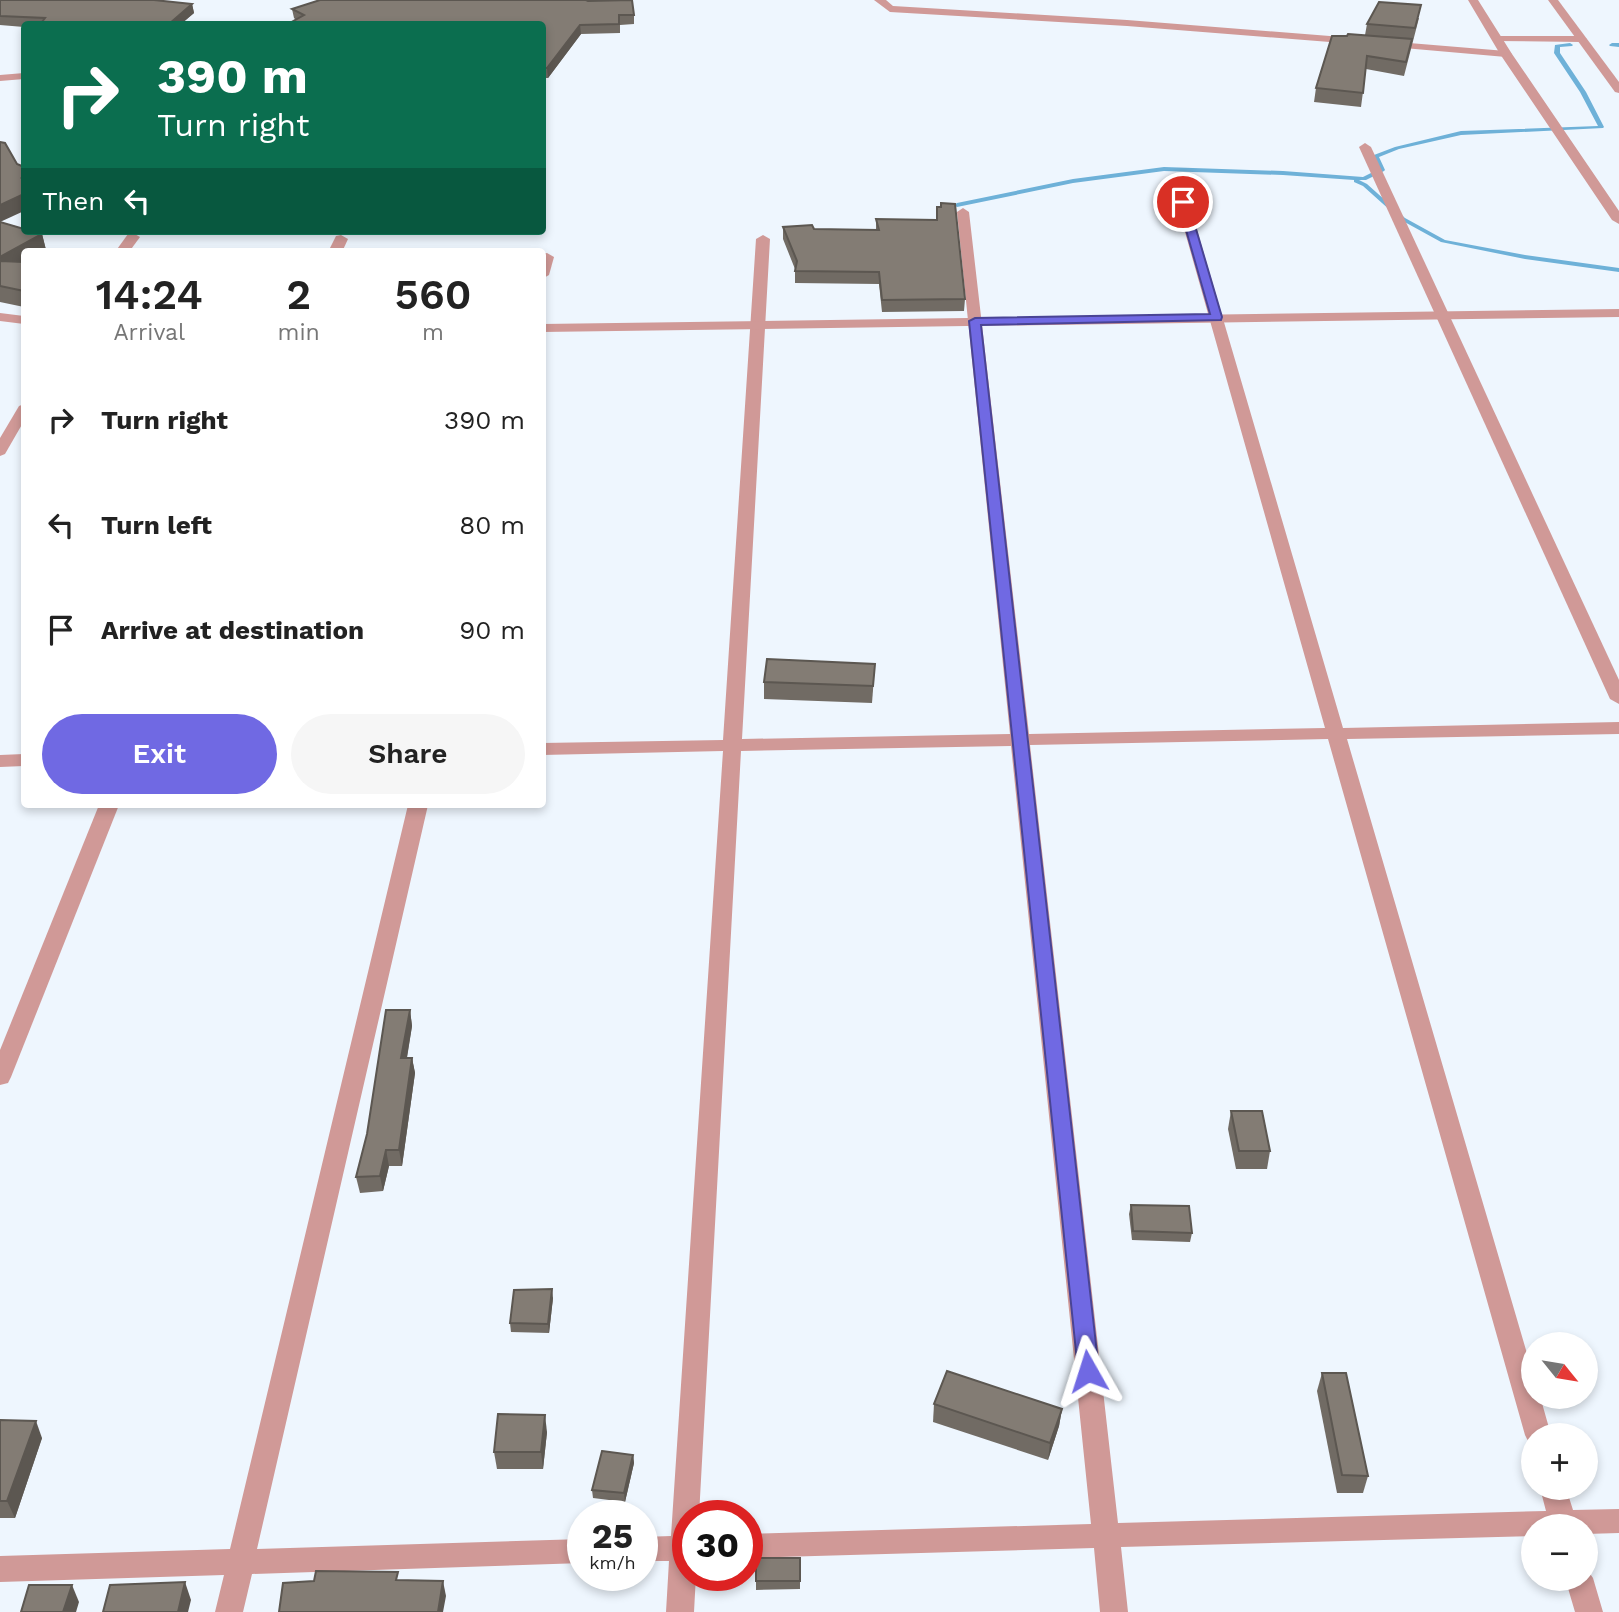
<!DOCTYPE html>
<meta charset="utf-8">
<style>
body{margin:0;font-family:"Work Sans",sans-serif;background:#f6f6f6;color:#222;height:100vh;display:flex;flex-direction:column;font-size:26px;white-space:nowrap}
*{box-sizing:border-box;margin:0}
p{font-size:23px;color:#767676}
.icon{flex:none;width:38px;height:38px;fill:none;stroke:currentColor;stroke-width:2;stroke-linecap:round;stroke-linejoin:round}
.map{position:relative;flex:1;overflow:hidden}
.panel{position:absolute;left:21px;top:248px;width:525px;height:560px;display:flex;flex-direction:column;background:#fff;border-radius:7px;box-shadow:0 4px 10px #0003}
.panel>*{flex:none}
.top-card{position:absolute;left:21px;top:21px;width:525px;height:214px;border-radius:7px;box-shadow:0 4px 10px #0003;background:#0b6e4f;color:#fff;overflow:hidden}
.needle{width:46px;rotate:120deg}
.controls{position:absolute;left:1521px;top:1332px;display:grid;gap:14px}
.controls a{display:grid;place-items:center;width:77px;height:77px;border-radius:50%;background:#fff;box-shadow:0 4px 10px #0003;font-size:35px}
.speed{position:absolute;left:567px;top:1500px;display:flex;gap:14px;font-size:35px;font-weight:700;text-align:center}
.speed>*{display:grid;place-content:center;width:91px;height:91px;border-radius:50%;background:#fff;box-shadow:0 4px 10px #0003;line-height:1}
.speed small{font-size:18px;font-weight:400}
.speed .limit{border:10px solid #d22;background:#fff;color:#111}
.pin{position:absolute;display:grid;place-items:center;width:60px;height:60px;color:#fff;margin:-30px;border:4px solid #fff;border-radius:50%;box-shadow:0 2px 7px #0007}
.me{position:absolute;width:77px;margin:-38px;rotate:354deg;stroke-linejoin:round;filter:drop-shadow(0 0 5px #0008)}
.turn{display:flex;align-items:center;gap:24px;height:147px;padding:0 21px;font-size:32px}
.turn .icon{width:91px;height:91px;stroke-width:2.5}
.turn b{display:block;font-size:49px;line-height:60px}
.then{display:flex;align-items:center;height:66px;padding:0 21px;background:#0003;gap:14px;font-size:26px}
.eta{display:flex;justify-content:space-evenly;align-items:center;height:119px;text-align:center}
.eta b{font-size:42px;font-weight:600;line-height:49px}
.primary-button{display:flex;gap:14px;margin-top:auto;padding:14px 21px}
.primary-button a{flex:1;height:80px;border-radius:42px;background:#7069e3;color:#fff;font-size:28px;font-weight:600;line-height:80px;text-align:center}
.primary-button a+a{background:#f6f6f6;color:#222}
ul{padding:0;list-style:none}
li{display:flex;align-items:center;gap:21px;height:105px;padding:0 21px}
li div{flex:1}
li b{display:block;font-size:26px}
li em{font-style:normal}
.map>svg:first-child{display:block}
.lines{fill:none;stroke-linecap:round;stroke-linejoin:round}
.stream{fill:#6eb1d8;fill-rule:evenodd}
.minor{fill:#d09997;fill-rule:evenodd}
.tertiary{fill:#d09997;fill-rule:evenodd}
.wall{fill:#716b64}
.shaded-wall{fill:#5c5751}
.building{fill:#837c74;stroke:#5c5751;stroke-width:2}
.route{fill:#7069e3;stroke:#494494;stroke-width:2}
</style>
<div class="map">
<svg width="1619" height="1612" viewBox="0 0 1619 1612">
<rect width="100%" height="100%" fill="#eef6fe"/>
<g class="lines">
<g class="stream">
<path d="M1570,43L1573,45L1572,46L1560,47V53L1586,92L1604,127L1603,128L1461,135L1399,149L1379,157L1385,170L1384,171L1366,180H1359L1367,184L1405,218L1445,240L1525,255L1619,268V272L1525,259L1441,242L1401,220L1363,186L1354,182V180L1283,175L1164,171L1073,183L957,207L954,205L957,203L1073,179L1164,167L1283,171L1363,177L1379,169L1373,156L1374,155L1395,147L1461,131L1598,126L1580,92L1554,53L1555,45Z"/>
<path d="M1612,43H1619V47L1610,46L1609,45Z"/>
</g>
<g class="minor">
<path d="M874,0H886L893,6L1127,20L1355,38L1361,41L1355,44L1127,26L890,12Z"/>
<path d="M1498,36H1581L1587,39L1581,42L1494,41V37Z"/>
<path d="M1385,41L1506,51L1512,54L1506,57L1381,46L1379,44Z"/>
<path d="M24,73V79L0,81V75Z"/>
<path d="M1365,143L1371,147L1619,680V704L1610,699L1359,147Z"/>
<path d="M1176,175L1182,179L1343,728L1619,722V734L1347,739L1533,1374V1396H1540L1551,1435H1533V1444L1529,1443L1525,1435L1328,739L1030,745L1118,1523L1546,1511L1540,1488H1566L1573,1510L1619,1509V1533L1586,1534V1526H1533V1536L1121,1547L1128,1612H1100L1094,1548L747,1558V1534L1091,1524L1011,746L741,751L699,1516H688V1575H696L694,1612H666L669,1561H642V1537L671,1536L723,751L542,755V743L723,740L756,239L763,235L770,239L742,739L1010,734L957,212L963,208L969,212L1029,734L1325,728L1170,179Z"/>
<path d="M133,233L140,237L129,252H115L128,234Z"/>
<path d="M341,235L348,239L342,252H328L336,236Z"/>
<path d="M547,253L554,257L549,275L542,279V254Z"/>
<path d="M24,404V421L5,454L0,456V438L19,406Z"/>
<path d="M24,754V766L0,767V755Z"/>
<path d="M99,805H119L11,1077L8,1083L0,1085V1050Z"/>
<path d="M408,805H428L257,1549L583,1539V1563L252,1574L243,1612H215L224,1575L0,1582V1556L230,1549Z"/>
<path d="M1586,1568L1593,1578L1603,1612H1575L1565,1578H1586Z"/>
</g>
<g class="tertiary">
<path d="M1468,0H1478L1512,54L1619,211V224L1612,220L1500,54Z"/>
<path d="M1548,0H1558L1619,82V93L1615,92Z"/>
<path d="M1619,309V317L542,332V324Z"/>
<path d="M0,313L24,316V324L0,321Z"/>
</g>
</g>
<g class="wall">
<path d="M0,0L192,4L194,13L181,24H24V27L0,25Z"/>
<path d="M320,0H593L588,1L634,15V24L620,25V33L581,34L548,78H542V24L296,20L294,18L292,9Z"/>
<path d="M1419,18L1404,76L1366,69L1361,107L1314,102L1316,88L1347,36L1365,35L1367,24Z"/>
<path d="M0,142L1,222L42,234L46,250L24,252V307L0,302Z"/>
<path d="M876,219L965,299L964,311L882,312L879,284L795,283V269L783,239V227L814,229L876,230Z"/>
<path d="M875,664L872,703L764,699V682Z"/>
<path d="M410,1010L412,1026L407,1058H412L415,1073L402,1166H389L383,1191L360,1193L356,1177Z"/>
<path d="M1231,1111L1270,1151L1267,1169H1236L1228,1129Z"/>
<path d="M1131,1205L1192,1233L1190,1242L1132,1240L1129,1214Z"/>
<path d="M553,1298L549,1333L511,1332L510,1323Z"/>
<path d="M1322,1373L1368,1476L1363,1493H1337L1317,1391Z"/>
<path d="M934,1404L1062,1409L1059,1426L1048,1460L933,1422Z"/>
<path d="M0,1420L42,1438L15,1518H0Z"/>
<path d="M547,1432L543,1469H497L494,1452Z"/>
<path d="M633,1455L634,1463L625,1502L593,1498L592,1490Z"/>
<path d="M756,1558H800V1589L756,1590Z"/>
</g>
<g class="shaded-wall">
<path d="M192,4L194,13L181,24H169Z"/>
<path d="M580,25L581,34L548,78L547,68Z"/>
<path d="M24,194V211L0,222V205Z"/>
<path d="M42,234L46,250L42,252H24V262L0,276V257Z"/>
<path d="M410,1010L412,1026L404,1074L401,1058Z"/>
<path d="M412,1058L415,1073L402,1166L399,1150Z"/>
<path d="M386,1150L389,1166L383,1191L380,1176Z"/>
<path d="M552,1289L553,1298L549,1333L548,1324Z"/>
<path d="M1062,1409L1059,1426L1048,1460L1050,1443Z"/>
<path d="M545,1415L547,1432L543,1469L541,1452Z"/>
<path d="M36,1421L42,1438L15,1518L7,1501Z"/>
<path d="M633,1455L634,1463L625,1502L624,1493Z"/>
<path d="M443,1581L446,1596L443,1612H438Z"/>
<path d="M185,1582L191,1600L188,1612H178Z"/>
<path d="M72,1585L79,1602L76,1612H63Z"/>
</g>
<g class="building">
<path d="M0,0H154L192,4L169,24H56L59,22H42L45,18L0,16Z"/>
<path d="M320,0H586L588,1L632,0L634,15H619V24L580,25L547,68H542V24H288L304,15L292,9Z"/>
<path d="M1379,2L1421,5L1415,28L1367,24Z"/>
<path d="M1348,34L1412,39L1406,62L1367,56L1363,93L1316,88L1332,36H1347Z"/>
<path d="M0,142L5,143L17,164L24,167V177L22,178L24,179V194L0,205Z"/>
<path d="M941,203L955,204L965,299L882,300L879,272L795,271L797,261L783,227L812,225L814,229L879,230L876,219L937,220V207H941Z"/>
<path d="M0,222L24,229V231H32L42,234L0,257Z"/>
<path d="M0,261L24,262V291L0,286Z"/>
<path d="M767,659L875,664L873,686L764,682Z"/>
<path d="M386,1010H410L401,1058H412L399,1150H386L380,1176L356,1177L367,1134Z"/>
<path d="M1231,1111H1262L1270,1151H1239Z"/>
<path d="M1131,1205L1189,1206L1192,1233L1133,1231Z"/>
<path d="M552,1289L548,1324L510,1323L514,1290Z"/>
<path d="M947,1371L1062,1409L1050,1443L934,1404Z"/>
<path d="M1322,1373H1346L1368,1476L1342,1475Z"/>
<path d="M498,1414L545,1415L541,1452H494Z"/>
<path d="M0,1420L36,1421L7,1501H0Z"/>
<path d="M602,1451L633,1455L624,1493L592,1490Z"/>
<rect x="756" y="1558" width="44" height="23"/>
<path d="M316,1571L398,1572L396,1580L443,1581L438,1612H279L283,1583L314,1581Z"/>
<path d="M185,1582L178,1612H103L110,1585Z"/>
<path d="M29,1585H72L63,1612H21Z"/>
</g>
<path class="route" d="M1183,199L1188,202L1222,317L1221,320L981,325L1099,1371L1096,1377L1088,1380L1081,1377L1078,1371L969,321L975,318L1210,314L1178,202Z"/>
</svg>
<div class="controls">
<a><svg class="needle" viewBox="-14 -14 28 28"><path d="M0-13l5 13h-10z" fill="#e53935"/><path d="M0 13l5-13h-10z" fill="#767676"/></svg></a>
<a>+</a>
<a>−</a>
</div>
<div class="speed"><div>25<small>km/h</small></div><div class="limit">30</div></div>
<div class="pin" style="left:1183px;top:202px;background:#d93025"><svg class="icon" aria-label="arrive" viewBox="0 0 24 24"><path d="M6 21V4h12l-3 4 3 4H6"/></svg></div>
<svg class="me" style="left:1088px;top:1371px" viewBox="-20 -20 40 40"><path d="M0-17L14 15 0 8-14 15z" fill="#7069e3" stroke="#fff" stroke-width="4"/></svg>
<div class="top-card">
<div class="turn"><svg class="icon" aria-label="right" viewBox="0 0 24 24"><path d="M7 20v-9h11M14 6l5 5-5 5"/></svg><div><b>390 m</b>Turn right</div></div>
<div class="then">Then<svg class="icon" aria-label="left" viewBox="0 0 24 24"><path d="M17 20v-9H6M10 6l-5 5 5 5"/></svg></div>
</div>
<section class="panel">
<div class="eta">
<div><b>14:24</b><p>Arrival</p></div>
<div><b>2</b><p>min</p></div>
<div><b>560</b><p>m</p></div>
</div>
<ul>
<li><svg class="icon" aria-label="right" viewBox="0 0 24 24"><path d="M7 20v-9h11M14 6l5 5-5 5"/></svg><div><b>Turn right</b></div><em>390 m</em></li>
<li><svg class="icon" aria-label="left" viewBox="0 0 24 24"><path d="M17 20v-9H6M10 6l-5 5 5 5"/></svg><div><b>Turn left</b></div><em>80 m</em></li>
<li><svg class="icon" aria-label="arrive" viewBox="0 0 24 24"><path d="M6 21V4h12l-3 4 3 4H6"/></svg><div><b>Arrive at destination</b></div><em>90 m</em></li>
</ul>
<div class="primary-button"><a>Exit</a><a>Share</a></div>
</section>
</div>
